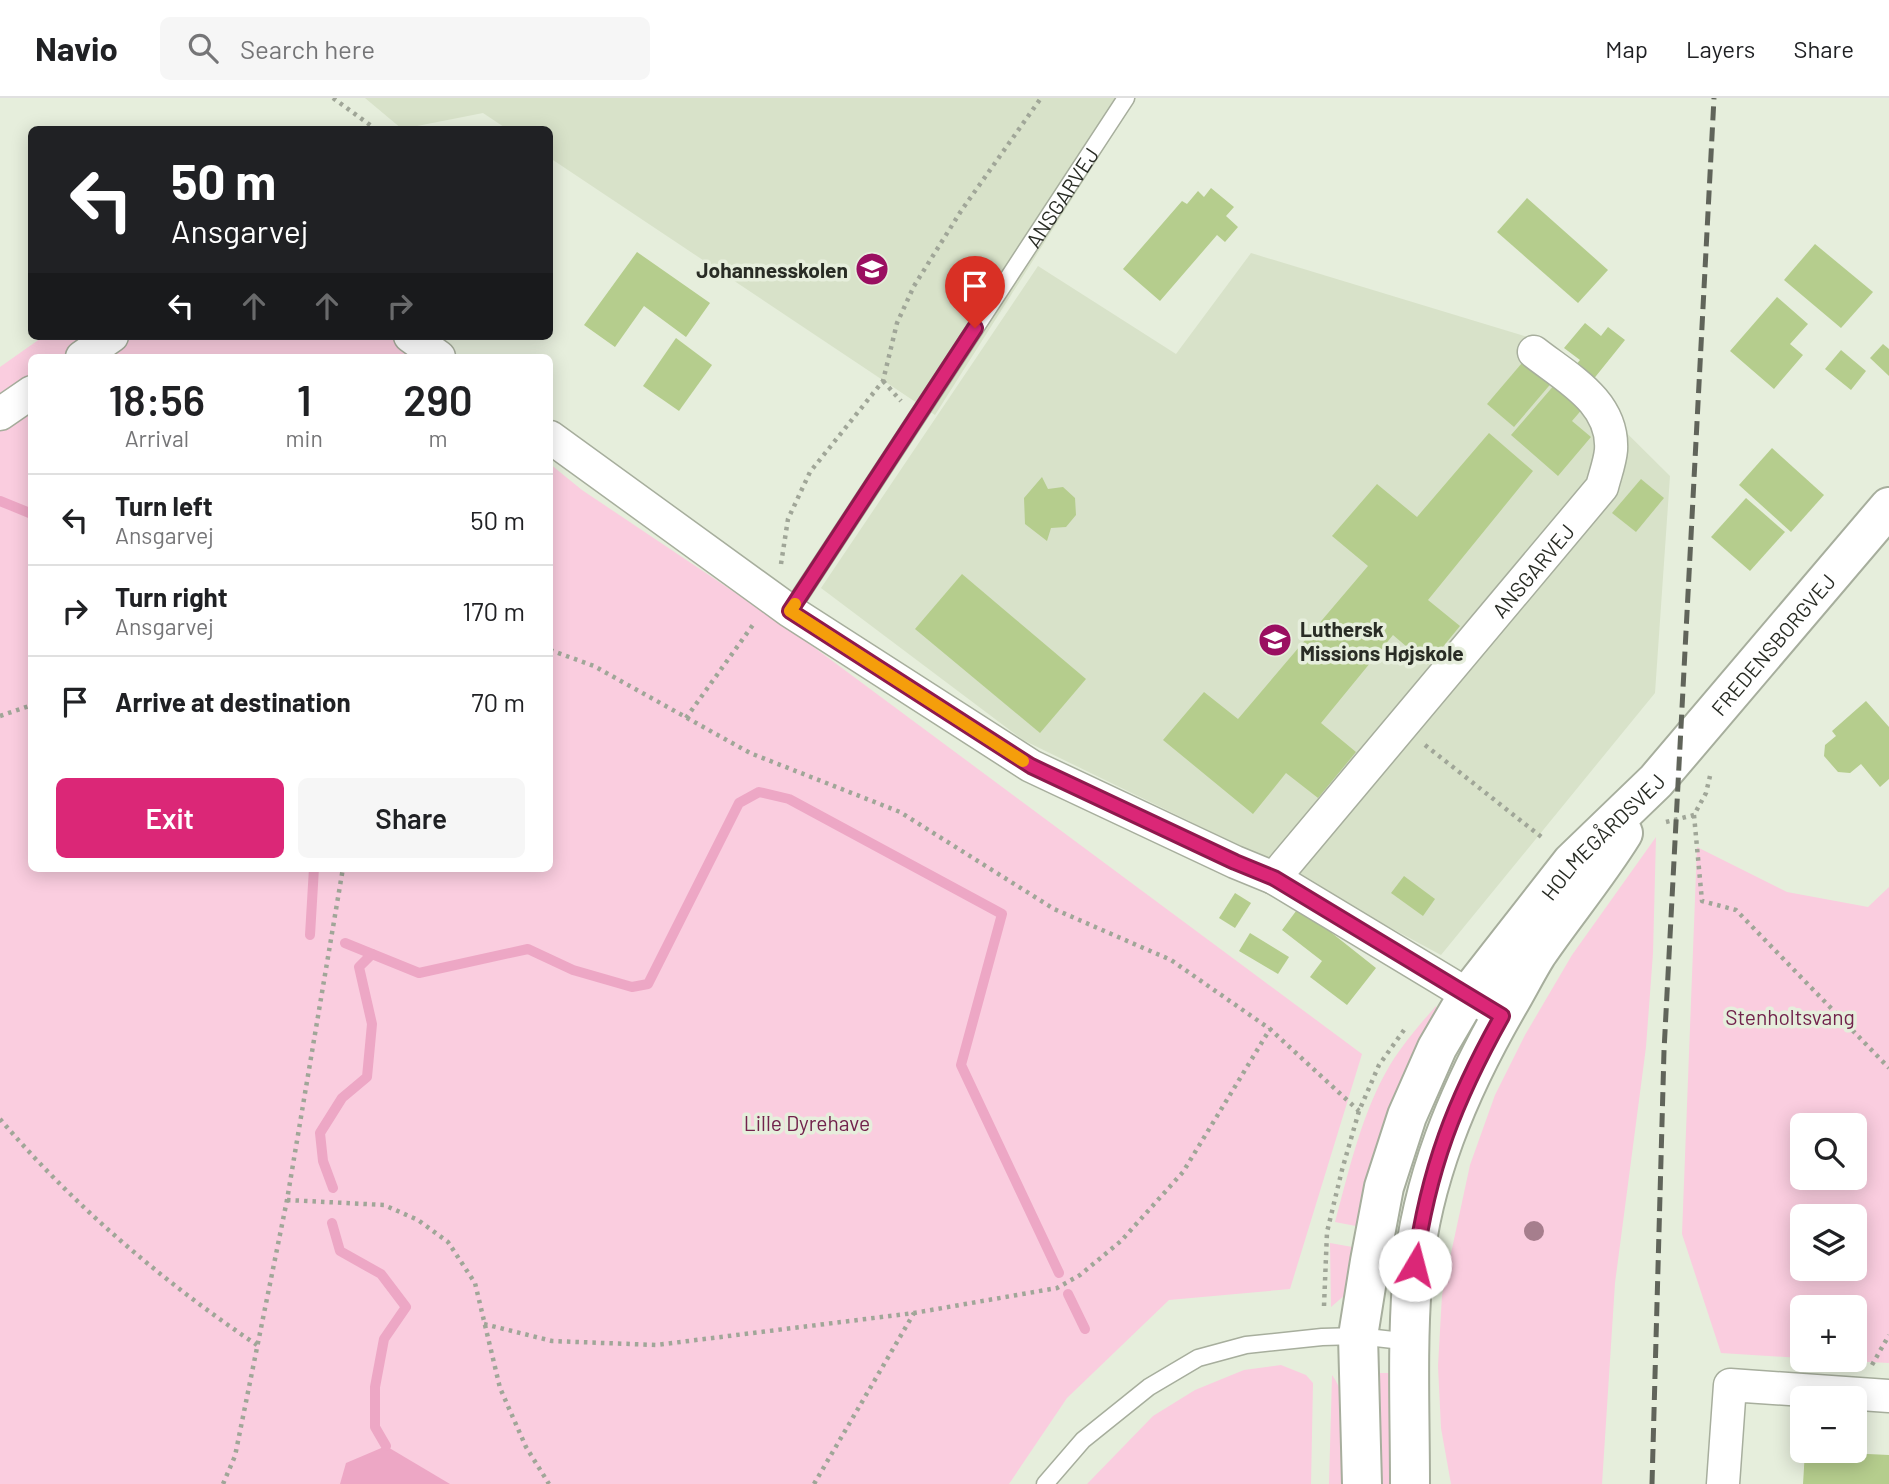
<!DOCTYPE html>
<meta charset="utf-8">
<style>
body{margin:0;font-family:Barlow,sans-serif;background:#f6f6f6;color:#202124;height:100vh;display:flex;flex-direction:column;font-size:26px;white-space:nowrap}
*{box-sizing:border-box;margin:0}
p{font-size:23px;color:#757577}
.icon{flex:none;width:38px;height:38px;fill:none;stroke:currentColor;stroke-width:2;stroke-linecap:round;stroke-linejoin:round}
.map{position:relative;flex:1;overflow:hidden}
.sheet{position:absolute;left:28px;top:256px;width:525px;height:518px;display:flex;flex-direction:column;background:#fff;border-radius:10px;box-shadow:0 4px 18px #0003}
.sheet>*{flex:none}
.top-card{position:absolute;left:28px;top:28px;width:525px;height:214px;border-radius:10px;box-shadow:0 4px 18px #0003;background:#202124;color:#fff;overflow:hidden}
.buttons{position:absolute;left:1790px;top:1015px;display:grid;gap:14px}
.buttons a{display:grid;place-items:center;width:77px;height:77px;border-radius:10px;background:#fff;box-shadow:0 4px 18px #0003;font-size:35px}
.pin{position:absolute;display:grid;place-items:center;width:60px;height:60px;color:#fff;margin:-72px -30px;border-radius:50% 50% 50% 0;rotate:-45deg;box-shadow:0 0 7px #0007}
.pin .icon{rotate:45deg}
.me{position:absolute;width:77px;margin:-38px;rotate:8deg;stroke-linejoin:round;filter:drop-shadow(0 0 5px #0008)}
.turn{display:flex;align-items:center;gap:24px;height:147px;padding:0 28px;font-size:32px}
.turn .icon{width:91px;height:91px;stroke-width:2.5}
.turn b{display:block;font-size:49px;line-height:60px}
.lanes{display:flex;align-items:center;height:66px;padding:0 28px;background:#0003;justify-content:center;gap:35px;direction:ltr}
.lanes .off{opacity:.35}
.eta{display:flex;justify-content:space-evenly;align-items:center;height:119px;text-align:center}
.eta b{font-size:42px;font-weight:600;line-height:49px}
.action{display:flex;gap:14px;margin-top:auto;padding:14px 28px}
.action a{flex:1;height:80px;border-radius:10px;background:#db2777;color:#fff;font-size:28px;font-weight:600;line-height:80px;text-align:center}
.action a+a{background:#f6f6f6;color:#202124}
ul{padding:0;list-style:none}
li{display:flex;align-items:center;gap:21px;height:91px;padding:0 28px;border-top:2px solid #e0e0e0}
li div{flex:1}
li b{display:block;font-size:26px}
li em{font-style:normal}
header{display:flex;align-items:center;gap:42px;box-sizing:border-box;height:98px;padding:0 35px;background:#fff;border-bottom:2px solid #e0e0e0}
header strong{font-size:33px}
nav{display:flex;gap:38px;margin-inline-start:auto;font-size:24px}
.search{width:490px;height:63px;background:#f6f6f6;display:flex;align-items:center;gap:18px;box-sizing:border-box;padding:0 24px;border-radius:10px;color:#757577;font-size:26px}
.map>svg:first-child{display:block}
.built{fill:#d8e2c9}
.green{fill:#facddf;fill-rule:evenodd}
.water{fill:#eda7c5}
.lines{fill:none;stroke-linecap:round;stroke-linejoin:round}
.stream{stroke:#eda7c5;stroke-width:10}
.building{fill:#b5cd8d}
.service-casing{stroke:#a7ae9d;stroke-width:19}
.minor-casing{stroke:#a7ae9d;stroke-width:35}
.tertiary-casing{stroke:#a7ae9d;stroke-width:42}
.path{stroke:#a0a698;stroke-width:4.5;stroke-dasharray:3.5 5;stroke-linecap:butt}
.service{stroke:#fff;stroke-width:16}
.minor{stroke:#fff;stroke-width:32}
.tertiary{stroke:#fff;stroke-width:38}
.rail{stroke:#60645a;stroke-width:5;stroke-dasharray:14 7;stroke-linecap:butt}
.tree{fill:#a67e8d}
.route-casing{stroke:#8e194d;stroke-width:18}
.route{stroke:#db2777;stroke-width:12}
.slow{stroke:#f59e0b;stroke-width:12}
.labels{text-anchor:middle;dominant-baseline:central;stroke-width:7;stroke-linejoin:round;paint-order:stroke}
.street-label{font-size:21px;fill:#292c25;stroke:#e6eedc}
.poi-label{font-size:21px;font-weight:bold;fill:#292c25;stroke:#e6eedc;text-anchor:end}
.park-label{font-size:21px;fill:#72234c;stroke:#e6eedc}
</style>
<header>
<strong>Navio</strong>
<div class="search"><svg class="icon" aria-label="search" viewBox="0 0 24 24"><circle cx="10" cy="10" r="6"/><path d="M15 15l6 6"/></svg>Search here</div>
<nav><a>Map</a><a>Layers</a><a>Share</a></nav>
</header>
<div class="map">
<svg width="1889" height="1386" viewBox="0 0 1889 1386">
<rect width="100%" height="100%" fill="#e6eedc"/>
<g class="built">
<path d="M365,0H1136L935,317L550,60V32L507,31L483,15L402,31Z"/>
<path d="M1251,155L1531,240L1670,378L1655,595L1441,857L1222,739L1023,642L821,490L1038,168L1176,256Z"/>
</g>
<g class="green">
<path d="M44,238H391L417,259H32V770H550V366L582,392L788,530L1362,956L1290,1191L1169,1202L1067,1300L1009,1386H0V269Z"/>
<path d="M1656,739L1653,855L1646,949L1615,1185L1602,1386H1451L1441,1330L1438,1268L1442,1197L1470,1067L1495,997L1525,937L1572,857Z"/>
<path d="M1697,749L1787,794L1868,809L1889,789V1265L1831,1262H1855V1209H1802V1260L1721,1255L1682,1136ZM1802,1027H1855V1080H1802ZM1802,1118H1855V1171H1802Z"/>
<path d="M1436,908L1439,915L1361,1129L1335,1124C1349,1072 1362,1014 1390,967C1403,946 1420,926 1436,908Z"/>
<path d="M1330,1145L1358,1150L1346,1196L1331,1209Z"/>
<path d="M1281,1267L1306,1277L1313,1285L1311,1386H1087L1153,1318L1195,1292L1244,1272Z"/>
<path d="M1378,1275H1390L1398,1386H1369Z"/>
<path d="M1332,1277C1351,1302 1348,1355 1350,1386H1329Z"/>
</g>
<path class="water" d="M386,1348L450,1386H340L346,1365Z"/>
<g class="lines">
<g class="stream">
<path d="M0,403L32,416"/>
<path d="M310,837L314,770"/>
<path d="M345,845L419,875L528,851L573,872L632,889L648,886L739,705L759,694L789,701L1002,816L961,967L1059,1175"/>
<path d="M333,1090L323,1063L320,1035L342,1000L367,979L372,926L359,869L372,856"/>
<path d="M332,1125L340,1153L381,1176L406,1209L384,1241L375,1289V1329L386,1348"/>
<path d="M1068,1196L1085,1231"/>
</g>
</g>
<g class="building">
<path d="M1211,90L1234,109L1226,118L1238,129L1225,144L1217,137L1160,203L1123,171L1182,103L1187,106L1198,93L1204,99Z"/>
<path d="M1527,100L1608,172L1578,205L1497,134Z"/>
<path d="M1815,146L1873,194L1841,230L1784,182Z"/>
<path d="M637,154L710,205L686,239L644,208L615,249L584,227Z"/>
<path d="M1777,199L1808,226L1790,246L1803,257L1774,291L1730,253Z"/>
<path d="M1585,225L1601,238L1608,229L1625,242L1592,283L1575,268L1580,262L1564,250Z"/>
<path d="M676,240L712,267L679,313L643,288Z"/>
<path d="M1883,246L1889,251V278L1870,260Z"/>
<path d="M1841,252L1866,273L1851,292L1825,271Z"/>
<path d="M1527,259L1554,282L1514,329L1487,306Z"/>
<path d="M1556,285L1584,309L1572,323L1591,339L1558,378L1511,337Z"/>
<path d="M1489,335L1533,373L1428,502L1460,528L1428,567L1393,537L1321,625L1356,654L1318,700L1286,675L1253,716L1163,642L1204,594L1238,621L1368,468L1332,438L1377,386L1417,419Z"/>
<path d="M1772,350L1824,397L1791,434L1739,387Z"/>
<path d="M1042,379L1048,391L1063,389L1075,400L1076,417L1066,429L1051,430L1047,443L1025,426L1024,400Z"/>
<path d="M1641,381L1664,400L1636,434L1612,415Z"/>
<path d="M1746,400L1785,434L1750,473L1711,439Z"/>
<path d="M962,476L1086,581L1040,635L915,531Z"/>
<path d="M1866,603L1889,629V681L1880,689L1861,666L1850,675L1838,674L1824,658L1825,647L1836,638L1832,633Z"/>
<path d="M1404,778L1435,801L1423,818L1391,795Z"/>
<path d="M1235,795L1251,805L1235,830L1219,820Z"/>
<path d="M1299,809L1376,870L1347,907L1310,879L1322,863L1282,832Z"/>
<path d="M1250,835L1289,859L1278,876L1239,853Z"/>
<path d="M1805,1353L1889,1357V1386H1803Z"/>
</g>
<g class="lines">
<defs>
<g id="service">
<path id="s1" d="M790,513L1126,0"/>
<path d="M1045,1386L1083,1342L1149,1289L1198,1260L1246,1247L1322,1239L1358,1238L1411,1244"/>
</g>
<g id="minor">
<path d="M410,238L439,259"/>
<path d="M82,259L112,238"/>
<path d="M0,316L32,294"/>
<path d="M550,339L790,513L1031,668L1235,764L1274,780L1488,909"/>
<path id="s2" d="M1274,780L1602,389C1605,377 1610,364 1611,352C1614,304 1567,280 1534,254"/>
<path d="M1723,1386L1730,1287L1889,1298"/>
</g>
<g id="tertiary">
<path id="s3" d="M1362,1386L1358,1238L1370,1163L1384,1089L1407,1018L1437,950L1468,897L1572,764L1656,683L1889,409"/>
<path d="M1410,1386C1410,1319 1407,1251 1412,1185C1419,1085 1459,992 1508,907C1518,890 1527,872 1537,856C1565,815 1597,777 1623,735"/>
</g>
</defs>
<use href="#service" class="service-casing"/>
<use href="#minor" class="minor-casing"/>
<use href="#tertiary" class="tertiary-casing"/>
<g class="path">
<path d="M333,0L377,32"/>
<path d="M883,283L901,303"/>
<path d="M781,466L788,421L810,374L883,283L897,225L914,188L961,113L1041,0"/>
<path d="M550,552L594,568L750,655L900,714L1054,811L1171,862L1270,931L1359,1013"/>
<path d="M0,618L32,607"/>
<path d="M686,620L755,524"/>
<path d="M1425,647L1544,741"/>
<path d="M1694,717L1702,803L1736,812L1889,970"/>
<path d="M1666,724L1694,717L1706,695L1710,678"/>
<path d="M0,1021C74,1108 162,1183 257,1247"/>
<path d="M287,1102L384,1107L418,1122L448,1144L475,1185L500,1290L526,1349L549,1386"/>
<path d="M1324,1208L1327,1134L1342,1072L1359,1013L1379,967L1404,932"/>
<path d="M484,1226L552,1243L656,1247L914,1215L1057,1190L1080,1177L1121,1143L1183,1074L1270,931"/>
<path d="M1872,1267L1889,1237"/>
<path d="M223,1386L235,1358L287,1102L343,770"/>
<path d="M814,1386L914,1215"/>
</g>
<use href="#service" class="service"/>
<use href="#minor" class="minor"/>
<use href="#tertiary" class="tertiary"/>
<path class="rail" d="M1652,1386L1664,953L1714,0"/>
</g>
<circle class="tree" cx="1534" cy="1133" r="10"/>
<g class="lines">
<defs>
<path id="route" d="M975,230L790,513L1031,668L1235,764L1274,780L1502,918C1455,1002 1428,1071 1415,1167"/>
</defs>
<use href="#route" class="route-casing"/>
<use href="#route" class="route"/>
<path class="slow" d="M795,506L790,513L1023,663"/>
</g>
<defs>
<symbol id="school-disc" viewBox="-11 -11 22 22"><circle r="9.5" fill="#9a0f61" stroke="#e6eedc"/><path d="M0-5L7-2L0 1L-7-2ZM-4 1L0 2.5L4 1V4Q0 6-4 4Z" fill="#fff"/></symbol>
<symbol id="university-disc" viewBox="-11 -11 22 22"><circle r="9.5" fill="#9a0f61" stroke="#e6eedc"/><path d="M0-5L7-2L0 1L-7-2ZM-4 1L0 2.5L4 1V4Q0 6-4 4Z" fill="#fff"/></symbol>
</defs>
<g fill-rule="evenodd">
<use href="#school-disc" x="853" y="152" width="38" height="38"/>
<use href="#university-disc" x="1256" y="523" width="38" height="38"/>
</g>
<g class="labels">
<g class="street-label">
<text stroke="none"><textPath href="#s1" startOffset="495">ANSGARVEJ</textPath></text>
<text stroke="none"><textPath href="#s2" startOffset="402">ANSGARVEJ</textPath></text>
<text stroke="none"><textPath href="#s3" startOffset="975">FREDENSBORGVEJ</textPath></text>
<text stroke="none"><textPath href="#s3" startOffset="718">HOLMEGÅRDSVEJ</textPath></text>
</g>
<g class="poi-label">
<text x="848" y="171">Johannesskolen</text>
<text x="1300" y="530" text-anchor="start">Luthersk<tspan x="1300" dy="24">Missions Højskole</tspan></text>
</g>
<g class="park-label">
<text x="1790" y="918">Stenholtsvang</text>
<text x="807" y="1024">Lille Dyrehave</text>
</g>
</g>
</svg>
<div class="buttons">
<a><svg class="icon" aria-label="search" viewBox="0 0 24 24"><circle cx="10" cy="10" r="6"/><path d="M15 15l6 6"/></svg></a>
<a><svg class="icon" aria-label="layers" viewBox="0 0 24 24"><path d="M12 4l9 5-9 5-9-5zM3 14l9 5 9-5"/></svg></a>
<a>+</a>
<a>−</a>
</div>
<div class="pin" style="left:975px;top:230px;background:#d93025"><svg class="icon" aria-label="arrive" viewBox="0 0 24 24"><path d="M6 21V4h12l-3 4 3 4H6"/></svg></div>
<svg class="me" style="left:1415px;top:1167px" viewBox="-20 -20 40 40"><circle r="19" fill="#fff"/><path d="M0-13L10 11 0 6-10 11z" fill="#db2777"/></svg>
<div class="top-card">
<div class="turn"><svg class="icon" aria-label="left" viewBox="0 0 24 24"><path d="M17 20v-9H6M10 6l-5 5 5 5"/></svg><div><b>50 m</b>Ansgarvej</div></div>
<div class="lanes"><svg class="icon" aria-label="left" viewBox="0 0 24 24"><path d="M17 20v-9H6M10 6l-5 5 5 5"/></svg><svg class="icon off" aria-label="ahead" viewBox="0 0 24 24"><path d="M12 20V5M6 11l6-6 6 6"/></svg><svg class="icon off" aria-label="ahead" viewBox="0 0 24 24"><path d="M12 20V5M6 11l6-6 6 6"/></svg><svg class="icon off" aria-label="right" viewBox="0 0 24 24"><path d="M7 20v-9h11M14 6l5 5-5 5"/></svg></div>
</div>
<section class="sheet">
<div class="eta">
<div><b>18:56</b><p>Arrival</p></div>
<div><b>1</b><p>min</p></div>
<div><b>290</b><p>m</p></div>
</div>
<ul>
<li><svg class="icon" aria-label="left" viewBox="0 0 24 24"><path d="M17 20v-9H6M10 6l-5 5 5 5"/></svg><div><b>Turn left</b><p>Ansgarvej</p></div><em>50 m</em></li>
<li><svg class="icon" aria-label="right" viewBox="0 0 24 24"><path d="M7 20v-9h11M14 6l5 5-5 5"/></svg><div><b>Turn right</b><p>Ansgarvej</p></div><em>170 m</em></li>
<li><svg class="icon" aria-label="arrive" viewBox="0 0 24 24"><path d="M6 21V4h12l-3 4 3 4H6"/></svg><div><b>Arrive at destination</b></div><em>70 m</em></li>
</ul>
<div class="action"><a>Exit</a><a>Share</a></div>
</section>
</div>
